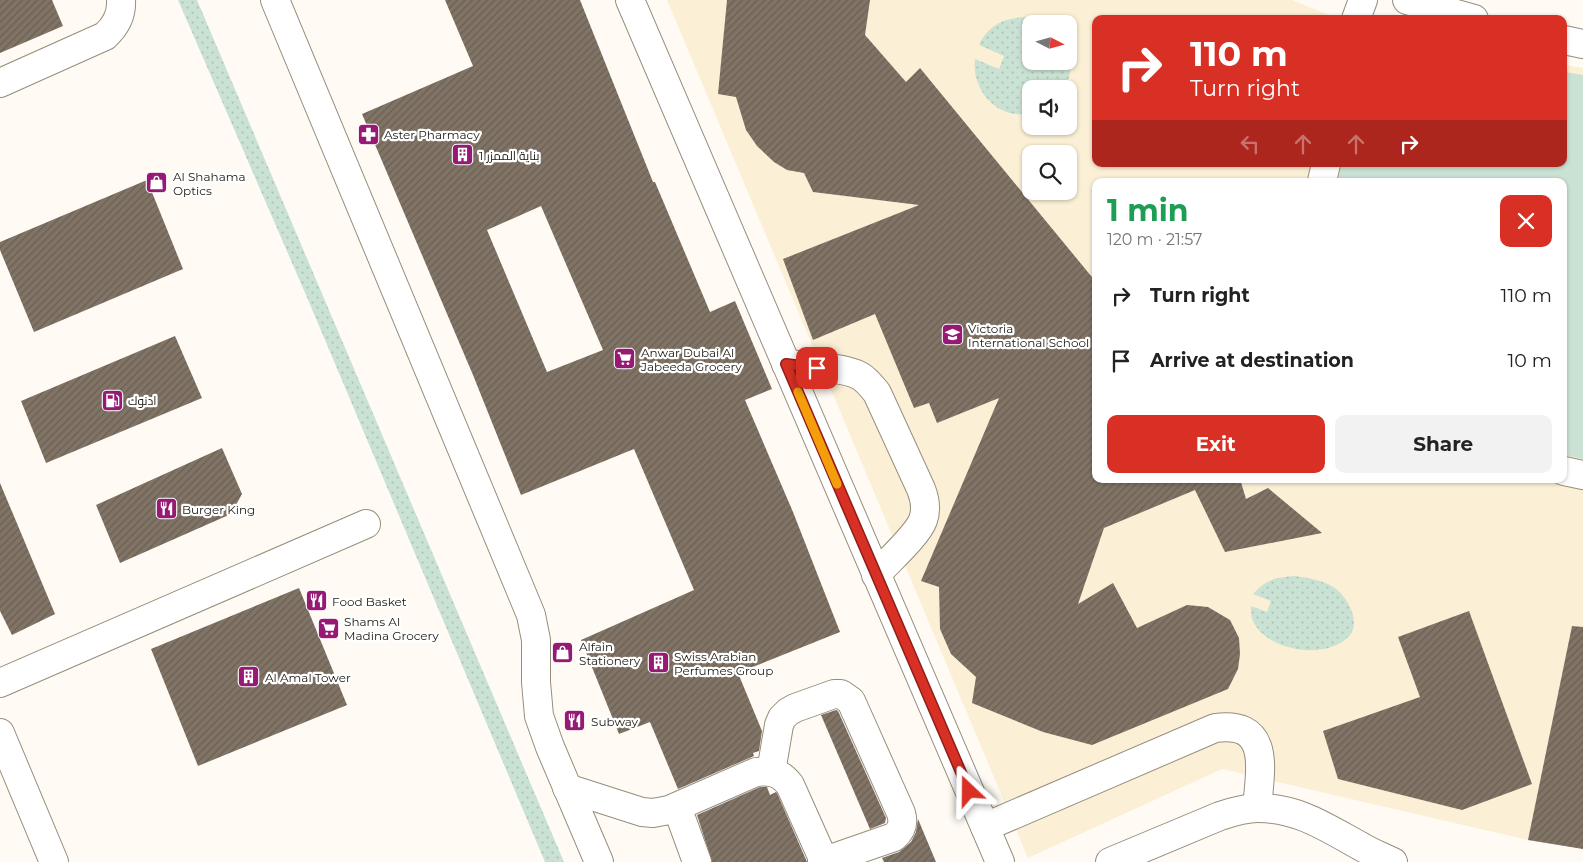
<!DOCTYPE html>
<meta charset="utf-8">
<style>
body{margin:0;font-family:Montserrat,Cairo,sans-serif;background:#f2f2f2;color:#222;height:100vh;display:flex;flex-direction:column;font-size:19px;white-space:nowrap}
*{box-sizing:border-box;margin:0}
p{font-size:16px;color:#767676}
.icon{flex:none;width:28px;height:28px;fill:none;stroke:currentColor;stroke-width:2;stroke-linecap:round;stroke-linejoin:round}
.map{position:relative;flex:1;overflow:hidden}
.sheet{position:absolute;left:1092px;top:178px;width:475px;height:305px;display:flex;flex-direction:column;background:#fff;border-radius:10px;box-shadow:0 1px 4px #0004}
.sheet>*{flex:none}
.banner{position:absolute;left:1092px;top:15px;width:475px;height:152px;border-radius:10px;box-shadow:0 1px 4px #0004;background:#d93025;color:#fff;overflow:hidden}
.needle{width:32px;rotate:96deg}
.fabs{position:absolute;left:1022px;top:15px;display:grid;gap:10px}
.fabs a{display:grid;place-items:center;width:55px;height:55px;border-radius:10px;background:#fff;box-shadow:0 1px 4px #0004;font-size:25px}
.pin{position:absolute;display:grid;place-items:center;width:42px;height:42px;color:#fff;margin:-21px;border-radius:10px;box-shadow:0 2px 8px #0006}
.me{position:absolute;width:55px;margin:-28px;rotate:337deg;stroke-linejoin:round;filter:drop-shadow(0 0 4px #0008)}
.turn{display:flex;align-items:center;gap:18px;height:105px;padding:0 15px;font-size:22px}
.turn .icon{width:65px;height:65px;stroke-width:2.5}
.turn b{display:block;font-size:35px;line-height:42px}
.lanes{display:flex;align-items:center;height:48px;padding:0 15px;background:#0003;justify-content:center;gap:25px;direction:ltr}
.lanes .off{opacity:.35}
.round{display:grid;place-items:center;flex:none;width:52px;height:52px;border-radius:10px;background:#f2f2f2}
.head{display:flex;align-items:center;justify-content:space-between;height:85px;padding:0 15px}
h1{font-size:30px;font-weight:700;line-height:38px;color:#1e9e55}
.primary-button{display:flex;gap:10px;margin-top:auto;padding:10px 15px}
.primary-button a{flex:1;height:58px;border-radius:10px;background:#d93025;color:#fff;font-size:20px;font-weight:700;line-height:58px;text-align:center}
.primary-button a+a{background:#f2f2f2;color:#222}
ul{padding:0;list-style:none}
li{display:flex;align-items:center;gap:15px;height:65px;padding:0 15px}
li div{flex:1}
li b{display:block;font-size:19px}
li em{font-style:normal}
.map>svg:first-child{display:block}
.built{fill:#fbefd5;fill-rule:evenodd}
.grass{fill:url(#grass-dots)}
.green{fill:#cae2d3}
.building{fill:url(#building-hatch);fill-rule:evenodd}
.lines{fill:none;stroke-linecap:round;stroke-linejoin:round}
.minor-casing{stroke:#968e7d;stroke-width:30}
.minor{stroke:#fff;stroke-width:28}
.route-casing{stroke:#8d1f18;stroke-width:12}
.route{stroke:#d93025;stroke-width:9}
.slow{stroke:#f59e0b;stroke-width:9}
.labels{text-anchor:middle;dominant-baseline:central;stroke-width:4.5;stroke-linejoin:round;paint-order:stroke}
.poi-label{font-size:12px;fill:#232019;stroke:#fff;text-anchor:start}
</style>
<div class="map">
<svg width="1583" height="862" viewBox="0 0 1583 862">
<defs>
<pattern id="grass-dots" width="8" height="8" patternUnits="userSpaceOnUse" patternTransform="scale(1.25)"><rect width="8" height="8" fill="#cae2d3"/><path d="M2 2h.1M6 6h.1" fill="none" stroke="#adc2b5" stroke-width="1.8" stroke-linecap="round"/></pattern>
<pattern id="building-hatch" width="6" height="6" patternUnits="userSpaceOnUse" patternTransform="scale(1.25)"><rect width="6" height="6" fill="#817466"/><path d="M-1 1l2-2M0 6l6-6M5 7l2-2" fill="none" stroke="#695f53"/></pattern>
</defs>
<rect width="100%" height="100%" fill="#fffbf4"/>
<path class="built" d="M667,0H1292L1339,19H1096V164H1564V65L1583,68V849L1528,840L1222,769L1028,858ZM1031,24H1069V61H1031ZM1031,89H1069V126H1031ZM1031,154H1069V191H1031ZM1096,181H1564V479H1096Z"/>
<g class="grass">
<path d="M178,0H197L564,862H545L309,302Z"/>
<path d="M1026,17L1042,21L1047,24H1031V61H1069V52C1073,65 1070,76 1065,89H1031V113C998,121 971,90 975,59L999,69L1004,56L979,45C989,24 1005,18 1026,17Z"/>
<path d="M1295,576C1308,578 1323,580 1335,588C1347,597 1361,621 1350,635C1328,661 1267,652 1253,621C1251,617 1251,611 1251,606L1267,612L1271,601L1253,594C1266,580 1276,577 1295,576Z"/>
</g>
<path class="green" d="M1564,72L1583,75V459L1564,455V181H1338L1341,164H1564Z"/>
<g class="building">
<path d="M0,0H52L63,26L0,53Z"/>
<path d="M445,0H580L653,182H655L710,312L735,301L772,389L745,400L793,512L840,632L738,673L762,731L759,751L753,753L754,756L678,789L650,722L619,734L581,640L694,590L634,449L521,495L473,375L362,114L473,66ZM541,206L603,350L547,372L487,230Z"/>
<path d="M727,0H870L865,35L906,82L920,68L1096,282V479H1240L1246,499L1268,488L1322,533L1225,552L1195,490L1104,528L1078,604L1113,583L1137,628L1187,605L1208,607L1230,620L1239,638L1240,654L1238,669L1228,689L1092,745L1043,732L972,703L976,677L951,654L940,629L939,587L921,581L999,398L937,423L929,403L914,408L875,314L813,340L783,259L919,205L813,192L804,173L787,170L774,162L757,146L746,130L736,97L718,94Z"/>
<path d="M147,180L183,269L34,332L0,250V242Z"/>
<path d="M175,336L202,398L46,463L21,401Z"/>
<path d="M222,448L242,494L231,514L120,563L96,505Z"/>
<path d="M0,483L55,614L12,635L0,611Z"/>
<path d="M299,588L347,705L198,766L151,649Z"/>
<path d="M1469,611L1532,784L1462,810L1338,779L1323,731L1420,697L1398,637Z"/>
<path d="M1572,626L1583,627V849L1528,840Z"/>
<path d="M836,710L838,711L886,818L885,823L870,829L821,715Z"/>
<path d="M760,787H767L770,795L776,792L777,793L807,862H712L697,815Z"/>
<path d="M918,819L936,862H884L882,858L899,852L911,842L916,832Z"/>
</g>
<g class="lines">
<defs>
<g id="minor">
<path d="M275,0L531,615L536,640V682L539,716L550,747L599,862"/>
<path d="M630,0L1000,862"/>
<path d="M1407,0L1474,19"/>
<path d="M1356,19L1363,0"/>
<path d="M1564,40L1583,44"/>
<path d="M0,83L105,36C115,27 122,15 121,0"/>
<path d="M1322,181L1326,164"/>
<path d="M786,364C806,366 844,367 860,376C867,380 872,387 877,393L921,489C925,499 927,509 923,520C917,536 888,561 876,575"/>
<path d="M1564,471L1583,475"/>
<path d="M0,683L366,524"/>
<path d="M0,733L54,862"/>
<path d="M771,772L779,725L782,718L788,712L795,708L834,694H841L851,701L901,813C904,823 902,830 894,837L822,862"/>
<path d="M567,788L642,812L653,813L669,810L756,772C771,770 781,773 790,785L824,861"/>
<path d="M677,807L697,862"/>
<path d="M985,827L1215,728C1272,720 1260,771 1257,808"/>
<path d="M1110,862L1220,816C1232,812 1245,808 1258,808C1299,808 1327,828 1362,847C1372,853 1383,857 1393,862"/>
</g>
</defs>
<use href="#minor" class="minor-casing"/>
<use href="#minor" class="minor"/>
</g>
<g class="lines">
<defs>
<path id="route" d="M817,368L786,364L969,791"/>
</defs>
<use href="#route" class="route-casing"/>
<use href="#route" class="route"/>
<path class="slow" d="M798,392L837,484"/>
</g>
<defs>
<symbol id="pharmacy-square" viewBox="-11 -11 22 22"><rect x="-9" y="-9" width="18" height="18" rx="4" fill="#961a74" stroke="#fff"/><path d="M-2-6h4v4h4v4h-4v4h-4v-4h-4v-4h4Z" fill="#fff"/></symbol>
<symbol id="building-square" viewBox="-11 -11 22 22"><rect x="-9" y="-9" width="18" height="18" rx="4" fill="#961a74" stroke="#fff"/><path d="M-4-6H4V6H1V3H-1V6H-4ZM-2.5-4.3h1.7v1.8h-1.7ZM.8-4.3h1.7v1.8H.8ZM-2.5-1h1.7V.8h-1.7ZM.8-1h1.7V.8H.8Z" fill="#fff"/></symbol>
<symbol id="shop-square" viewBox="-11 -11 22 22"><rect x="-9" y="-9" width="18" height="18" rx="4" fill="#961a74" stroke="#fff"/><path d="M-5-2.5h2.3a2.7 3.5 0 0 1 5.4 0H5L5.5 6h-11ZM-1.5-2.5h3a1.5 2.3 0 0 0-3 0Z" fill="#fff"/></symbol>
<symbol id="school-square" viewBox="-11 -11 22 22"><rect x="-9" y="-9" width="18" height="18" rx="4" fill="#961a74" stroke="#fff"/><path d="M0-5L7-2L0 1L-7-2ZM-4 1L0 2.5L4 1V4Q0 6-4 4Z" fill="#fff"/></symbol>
<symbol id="supermarket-square" viewBox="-11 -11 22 22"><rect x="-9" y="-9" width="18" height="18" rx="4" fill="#961a74" stroke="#fff"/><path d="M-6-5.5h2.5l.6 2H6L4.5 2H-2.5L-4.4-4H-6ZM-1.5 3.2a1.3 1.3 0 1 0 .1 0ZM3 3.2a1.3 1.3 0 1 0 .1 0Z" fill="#fff"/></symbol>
<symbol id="fuel-square" viewBox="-11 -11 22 22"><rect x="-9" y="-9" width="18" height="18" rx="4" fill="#961a74" stroke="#fff"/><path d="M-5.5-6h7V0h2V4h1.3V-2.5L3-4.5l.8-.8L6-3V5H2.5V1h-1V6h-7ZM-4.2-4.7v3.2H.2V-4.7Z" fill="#fff"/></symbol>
<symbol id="restaurant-square" viewBox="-11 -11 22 22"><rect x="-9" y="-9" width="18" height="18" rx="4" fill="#961a74" stroke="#fff"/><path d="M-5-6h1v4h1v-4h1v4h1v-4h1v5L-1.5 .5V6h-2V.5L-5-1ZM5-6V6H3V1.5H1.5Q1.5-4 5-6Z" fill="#fff"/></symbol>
</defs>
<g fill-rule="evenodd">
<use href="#pharmacy-square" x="356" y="122" width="25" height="25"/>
<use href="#building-square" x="450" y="142" width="25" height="25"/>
<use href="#shop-square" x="144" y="170" width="25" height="25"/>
<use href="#school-square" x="940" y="322" width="25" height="25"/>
<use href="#supermarket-square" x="612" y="346" width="25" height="25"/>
<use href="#fuel-square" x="100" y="388" width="25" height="25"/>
<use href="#restaurant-square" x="154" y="496" width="25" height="25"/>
<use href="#restaurant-square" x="304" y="588" width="25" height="25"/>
<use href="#supermarket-square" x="316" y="616" width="25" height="25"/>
<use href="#shop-square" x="550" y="640" width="25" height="25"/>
<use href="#building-square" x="646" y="650" width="25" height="25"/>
<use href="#building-square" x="236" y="664" width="25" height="25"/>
<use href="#restaurant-square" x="562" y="708" width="25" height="25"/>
</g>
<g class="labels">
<g class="poi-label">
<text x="384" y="134">Aster Pharmacy</text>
<text x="479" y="155">بناية الممزر 1</text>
<text x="173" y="176">Al Shahama<tspan x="173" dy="14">Optics</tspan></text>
<text x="968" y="328">Victoria<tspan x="968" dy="14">International School</tspan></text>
<text x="641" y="352">Anwar Dubai Al<tspan x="641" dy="14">Jabeeda Grocery</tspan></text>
<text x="128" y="400">ادنوك</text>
<text x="182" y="509">Burger King</text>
<text x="332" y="601">Food Basket</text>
<text x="344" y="621">Shams Al<tspan x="344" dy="14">Madina Grocery</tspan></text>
<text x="579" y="646">Alfain<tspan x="579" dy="14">Stationery</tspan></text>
<text x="674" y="656">Swiss Arabian<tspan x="674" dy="14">Perfumes Group</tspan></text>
<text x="265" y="677">Al Amal Tower</text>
<text x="591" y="721">Subway</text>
</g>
</g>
</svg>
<div class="fabs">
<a><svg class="needle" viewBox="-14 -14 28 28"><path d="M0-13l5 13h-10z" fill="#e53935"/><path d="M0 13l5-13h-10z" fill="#767676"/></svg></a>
<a><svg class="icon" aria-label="sound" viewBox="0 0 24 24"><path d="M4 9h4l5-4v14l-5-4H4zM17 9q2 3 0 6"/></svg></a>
<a><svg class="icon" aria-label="search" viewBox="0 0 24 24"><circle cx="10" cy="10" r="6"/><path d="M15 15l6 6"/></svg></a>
</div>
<div class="pin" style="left:817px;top:368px;background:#d93025"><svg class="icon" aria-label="arrive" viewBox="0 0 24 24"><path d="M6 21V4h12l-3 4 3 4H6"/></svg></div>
<svg class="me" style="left:969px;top:791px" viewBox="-20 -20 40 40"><path d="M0-17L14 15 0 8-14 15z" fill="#d93025" stroke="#fff" stroke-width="4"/></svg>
<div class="banner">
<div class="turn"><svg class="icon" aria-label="right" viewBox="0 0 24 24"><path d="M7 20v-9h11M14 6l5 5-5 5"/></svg><div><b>110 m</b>Turn right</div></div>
<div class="lanes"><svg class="icon off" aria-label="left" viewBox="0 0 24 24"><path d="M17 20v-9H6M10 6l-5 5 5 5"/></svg><svg class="icon off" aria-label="ahead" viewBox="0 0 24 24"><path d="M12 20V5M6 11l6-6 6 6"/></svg><svg class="icon off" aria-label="ahead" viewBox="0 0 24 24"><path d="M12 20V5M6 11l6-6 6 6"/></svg><svg class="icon" aria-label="right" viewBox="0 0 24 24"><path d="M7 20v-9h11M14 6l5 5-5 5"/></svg></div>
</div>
<section class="sheet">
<div class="head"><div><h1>1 min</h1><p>120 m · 21:57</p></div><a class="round" style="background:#d93025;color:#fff"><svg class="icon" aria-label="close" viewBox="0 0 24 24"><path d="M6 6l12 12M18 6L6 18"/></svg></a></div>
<ul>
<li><svg class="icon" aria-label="right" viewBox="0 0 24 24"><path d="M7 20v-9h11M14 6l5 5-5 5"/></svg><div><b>Turn right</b></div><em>110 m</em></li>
<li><svg class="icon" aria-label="arrive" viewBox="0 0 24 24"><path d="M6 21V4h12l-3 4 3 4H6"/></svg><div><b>Arrive at destination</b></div><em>10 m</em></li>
</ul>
<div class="primary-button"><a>Exit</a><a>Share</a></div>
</section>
</div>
